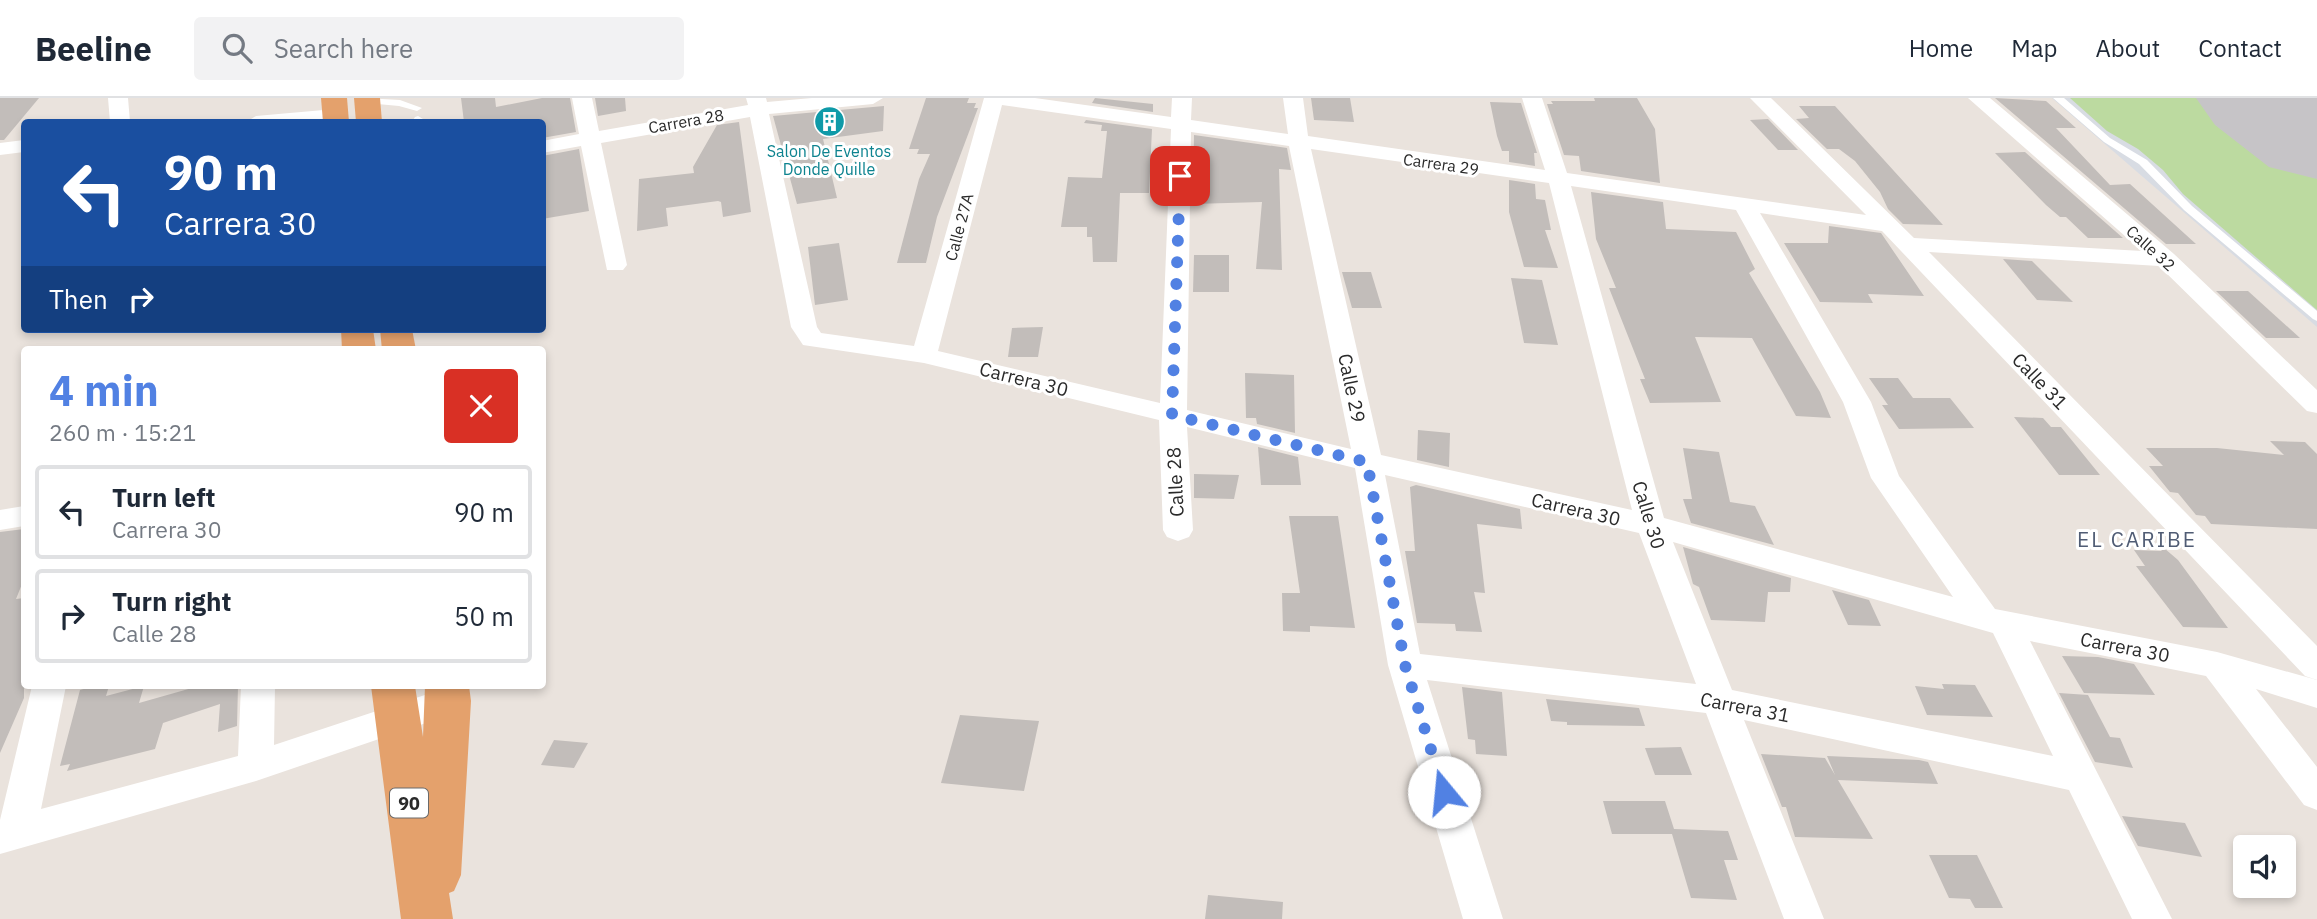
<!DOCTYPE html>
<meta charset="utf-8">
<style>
body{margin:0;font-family:"IBM Plex Sans",sans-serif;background:#f2f2f3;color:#1f2937;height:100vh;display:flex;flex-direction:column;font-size:26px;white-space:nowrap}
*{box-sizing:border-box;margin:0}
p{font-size:23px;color:#747a83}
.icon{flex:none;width:38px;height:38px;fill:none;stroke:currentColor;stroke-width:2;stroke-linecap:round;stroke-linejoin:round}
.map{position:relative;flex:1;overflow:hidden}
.side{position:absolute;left:21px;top:248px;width:525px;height:343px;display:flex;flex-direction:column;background:#fff;border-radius:7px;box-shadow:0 4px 10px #0003}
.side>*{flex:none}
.hud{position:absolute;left:21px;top:21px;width:525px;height:214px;border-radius:7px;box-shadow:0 4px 10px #0003;background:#1a4fa0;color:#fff;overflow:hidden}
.tools{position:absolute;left:2233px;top:737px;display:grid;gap:14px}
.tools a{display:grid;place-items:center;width:63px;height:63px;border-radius:7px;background:#fff;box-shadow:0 4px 10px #0003;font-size:35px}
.pin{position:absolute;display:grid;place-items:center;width:60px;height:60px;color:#fff;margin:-30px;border-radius:14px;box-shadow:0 4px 10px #0006}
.me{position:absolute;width:77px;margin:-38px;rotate:343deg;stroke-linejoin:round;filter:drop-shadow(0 0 5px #0008)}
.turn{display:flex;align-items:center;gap:24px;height:147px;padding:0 28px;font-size:32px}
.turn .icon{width:91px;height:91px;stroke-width:2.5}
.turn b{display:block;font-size:49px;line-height:60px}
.then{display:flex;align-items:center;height:66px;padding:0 28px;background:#0003;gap:14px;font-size:26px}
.round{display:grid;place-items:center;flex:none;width:74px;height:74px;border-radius:7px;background:#f2f2f3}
.overview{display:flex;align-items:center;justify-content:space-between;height:119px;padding:0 28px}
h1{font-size:42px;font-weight:800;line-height:52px;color:#5181e3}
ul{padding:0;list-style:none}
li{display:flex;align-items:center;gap:21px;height:94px;margin:0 14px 10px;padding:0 14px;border:4px solid #e0e1e3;border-radius:7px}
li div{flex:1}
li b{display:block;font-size:26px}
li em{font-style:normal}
header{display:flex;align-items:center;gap:42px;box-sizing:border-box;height:98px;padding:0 35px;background:#fff;border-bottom:2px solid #e0e1e3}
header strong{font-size:33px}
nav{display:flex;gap:38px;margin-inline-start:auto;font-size:24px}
.search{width:490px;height:63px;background:#f2f2f3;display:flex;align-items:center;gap:18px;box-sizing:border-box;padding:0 24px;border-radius:7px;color:#747a83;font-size:26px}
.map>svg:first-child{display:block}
.airport{fill:#d8dce3}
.green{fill:#bcdaa0}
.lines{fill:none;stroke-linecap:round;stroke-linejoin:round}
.runway{fill:#c6c4c7;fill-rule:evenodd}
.building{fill:#c2bdba}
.service{fill:#fff;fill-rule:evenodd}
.minor{fill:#fff;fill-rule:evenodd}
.trunk{fill:#e4a16c;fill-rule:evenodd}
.route{stroke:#5181e3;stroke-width:12;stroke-dasharray:0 21.6}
.labels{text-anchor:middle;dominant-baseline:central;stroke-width:6;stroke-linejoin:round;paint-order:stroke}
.far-street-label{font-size:16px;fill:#2a2a2a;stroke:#fff}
.far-culture-label{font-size:16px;fill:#0d838f;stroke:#fff}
.shield{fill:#fff;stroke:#6a6a6a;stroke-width:2}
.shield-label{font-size:18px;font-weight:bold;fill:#2a2a2a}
.street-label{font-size:19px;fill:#2a2a2a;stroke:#fff}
.neighbourhood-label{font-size:21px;letter-spacing:2px;fill:#505c74;stroke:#fff}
</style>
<header>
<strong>Beeline</strong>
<div class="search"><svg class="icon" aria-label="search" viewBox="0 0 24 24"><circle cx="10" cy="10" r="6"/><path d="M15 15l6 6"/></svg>Search here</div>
<nav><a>Home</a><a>Map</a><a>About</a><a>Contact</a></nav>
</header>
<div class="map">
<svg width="2317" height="821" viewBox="0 0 2317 821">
<rect width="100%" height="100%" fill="#eae3dd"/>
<path class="airport" d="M2052,0H2317V229L2136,73Z"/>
<path class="green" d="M2070,0H2215L2317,76V212L2183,96L2163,72L2138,51L2107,33Z"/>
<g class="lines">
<path class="runway" d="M2196,0H2317V81L2269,69L2215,27Z"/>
</g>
<g class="building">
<path d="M0,0H39L4,42H0Z"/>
<path d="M461,0H495L496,9L542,0H570L576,34L542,40V24H464Z"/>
<path d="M595,0H625L626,13L598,18Z"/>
<path d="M926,0H969L967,5H976L974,10H978L937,119L926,165H897L919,81L930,56H917L919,51H909Z"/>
<path d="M1095,0L1153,6V14L1092,5Z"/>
<path d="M1311,0H1350L1354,24L1314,22Z"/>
<path d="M1594,0H1637L1655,31L1660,85L1581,73L1579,58L1564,57L1547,6H1553L1551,3H1595Z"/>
<path d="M1995,0L2046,3L2076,30H2056L2110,87L2130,86L2196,146H2166Z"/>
<path d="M1490,4L1521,5L1537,55H1534L1535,68L1509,64V53H1502L1497,38Z"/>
<path d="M884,8L883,33L823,41L837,100L797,106L773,18Z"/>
<path d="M1799,8H1835L1943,127L1903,126L1888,111L1880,94L1855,63L1839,51H1827L1796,21L1809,20Z"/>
<path d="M1768,21L1798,52H1778L1750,22Z"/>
<path d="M1086,22L1152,31L1149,95H1120L1117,164H1093L1092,139H1087V129H1061L1068,79L1102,80L1107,33H1101L1102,27L1084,25Z"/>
<path d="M739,24L751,114L723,119L721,104L718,103L666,110L668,128L637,133L639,81L694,75L693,69L717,27Z"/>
<path d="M1194,37L1287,50L1291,72L1279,71L1282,172L1256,171L1262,104L1193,106Z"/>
<path d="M579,51L589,113L542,121V58Z"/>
<path d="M2025,54L2123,140H2088L2066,119H2060L2046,107L1995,55Z"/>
<path d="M1509,82L1535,86L1536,101L1545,102L1551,132H1545L1558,170L1524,169L1509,114Z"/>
<path d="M1591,94L1663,104L1666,131L1736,134L1755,171L1749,175L1820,294L1831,320L1796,318L1752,240L1695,239L1721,304L1650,305L1640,281H1645L1609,190H1616L1596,141Z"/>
<path d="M1829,128L1881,135L1924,198L1868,196L1873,205L1820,204L1784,145H1828Z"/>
<path d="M839,145L848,202L815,207L808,149Z"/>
<path d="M1194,157H1229V194H1193Z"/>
<path d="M2003,161L2032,163L2073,204L2037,202Z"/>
<path d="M1342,174H1371L1382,210H1352Z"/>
<path d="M1511,180L1542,182L1558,247L1524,245Z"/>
<path d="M2216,193H2248L2300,240H2266Z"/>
<path d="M1043,229L1038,259H1008L1012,230Z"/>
<path d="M1245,275L1294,277L1295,335L1257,326L1256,320H1246Z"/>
<path d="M1869,280H1898L1913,300H1950L1974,330L1899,331L1882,307H1888Z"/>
<path d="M2014,319L2043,320L2051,329H2061L2100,377H2059Z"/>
<path d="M1418,332L1450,335L1449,369L1417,362Z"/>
<path d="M2270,343L2305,344L2317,356V431L2211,426L2205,418L2196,417L2178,395L2170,394L2149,368H2163L2146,350H2217L2284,357Z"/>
<path d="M1258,349L1298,359L1301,387H1261Z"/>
<path d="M1683,350L1719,354L1730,404L1755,408L1774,447L1691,425L1683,401H1692Z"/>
<path d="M1194,376L1239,377L1234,401L1194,400Z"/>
<path d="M1416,387L1520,411L1522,431L1477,426L1485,495L1474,494L1482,534L1456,533L1455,526L1417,525L1405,453H1415L1410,389Z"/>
<path d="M1289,418H1338L1355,530L1310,528V534L1283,533L1282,495H1300Z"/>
<path d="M24,431V481L16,501L24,500V600L0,655V434Z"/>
<path d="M1683,449L1791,480L1790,494H1768L1765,524L1711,522L1699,489L1693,486Z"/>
<path d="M2164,450L2178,462L2228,530L2183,529L2136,468H2145L2134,452L2161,453Z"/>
<path d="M1832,492L1869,502L1881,528L1848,527Z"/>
<path d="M2062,558L2098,559L2134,566L2155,597L2084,595Z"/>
<path d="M1942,586L1975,587L1993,619L1927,617L1915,588L1944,591Z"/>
<path d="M94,588H109L106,598L144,588L139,605L199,588H238L237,628L218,634L220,606L163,625L155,651L67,673L70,666L60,668L80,592Z"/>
<path d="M1462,589L1502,594L1507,658L1476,656L1475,642L1468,641Z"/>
<path d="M2059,595L2088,597L2110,639L2120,640L2133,670L2095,664Z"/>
<path d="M1546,601L1639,610L1645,628L1567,627V624L1551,623Z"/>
<path d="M960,617L1039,623L1024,693L941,685Z"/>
<path d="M554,642L588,645L574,670L541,667Z"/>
<path d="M1681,649L1692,677H1655L1645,650Z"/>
<path d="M1761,656L1825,660L1835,677L1827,658L1919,662L1928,664L1938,686L1838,682L1873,741L1795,739L1786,709H1782Z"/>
<path d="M1603,703H1665L1674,731L1728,733L1738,762H1724L1737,802L1691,800L1672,736H1612Z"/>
<path d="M2122,718L2185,725L2202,759L2138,748Z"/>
<path d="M1929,757H1977L2003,810H1975L1970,801L1949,800Z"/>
<path d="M1208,797L1283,804L1282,821H1205Z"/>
</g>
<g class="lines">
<g class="service">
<path d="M364,0L400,2L422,10L417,13L399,8L367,5L362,2Z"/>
<path d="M2053,0H2064L2110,40L2147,62L2192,108L2317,213V223L2313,221L2184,112L2139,66L2104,44Z"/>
<path d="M418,18L423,21L420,24H412L415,19Z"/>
</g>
<g class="minor">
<path d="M108,0H128L130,24H110Z"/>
<path d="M572,0H592L599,33L748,7L746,0H766L767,4L812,0H883L873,6L769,16L817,229L821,235L914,248L984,0H1035L1171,19L1172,0H1192L1191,22L1288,36L1283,0H1303L1308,38L1545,72L1522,0H1542L1567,75L1866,117L1750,0H1771L1914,140L2142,153L1968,0H1990L2174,156L2317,292V315L2307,313L2159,168L1929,154L2317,548V582L2305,578L1882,133L1760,115L1871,304L1899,378L1995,511L2217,554L2317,582V610L2256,591L2317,669V712L2304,707L2206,578L2030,543L2172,821H2132L2069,692L1744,622L1824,821H1784L1706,615L1427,582L1503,821H1463L1388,567L1355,370L1187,329L1193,432L1189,439L1178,443L1167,439L1163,432L1159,322L924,265L803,247L791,229L750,19L601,45L627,167L623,172H607L581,48L542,55V43L579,36ZM1002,7L1171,31L1160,305L938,253ZM1191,34L1289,48L1351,351L1187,312ZM1311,51L1549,85L1632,412L1381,357ZM1571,88L1736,112L1843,304L1871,380L1953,499L1664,420ZM1385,377L1639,435L1696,586L1420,556ZM1673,444L1993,535L2053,658L1732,592Z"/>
<path d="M335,11L345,17L342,21L318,24H246L256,18Z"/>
<path d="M24,42V54L0,57V45Z"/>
<path d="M24,408V428L0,432V412Z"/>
<path d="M32,588H66L41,711L238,658L241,588H275L274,647L449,589L461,593L466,603L461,613L256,683L0,756V722Z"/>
</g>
<g class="trunk">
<path d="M321,0H347L349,24H323Z"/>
<path d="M354,0H380L382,24H356Z"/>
<path d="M341,231H373L376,252H342Z"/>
<path d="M380,231H412L416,252H382Z"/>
<path d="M371,588H415L423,639L425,588H469L471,603L461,777L454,793L449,795L453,821H401Z"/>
</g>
</g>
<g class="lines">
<path class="route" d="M1180,78L1172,317L1367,364L1405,567L1444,694"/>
</g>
<defs>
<symbol id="building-disc" viewBox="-11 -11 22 22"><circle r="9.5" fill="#0f9aa8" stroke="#fff"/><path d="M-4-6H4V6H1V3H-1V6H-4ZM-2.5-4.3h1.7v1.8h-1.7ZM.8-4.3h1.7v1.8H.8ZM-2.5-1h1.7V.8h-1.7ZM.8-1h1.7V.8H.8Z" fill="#fff"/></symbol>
</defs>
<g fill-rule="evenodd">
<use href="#building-disc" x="812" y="6" width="35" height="35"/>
</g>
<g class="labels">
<g class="far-street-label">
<text transform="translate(686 23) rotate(-10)">Carrera 28</text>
<text transform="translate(1441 66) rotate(8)">Carrera 29</text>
<text transform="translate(959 129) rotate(-75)">Calle 27A</text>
<text transform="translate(2151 150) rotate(42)">Calle 32</text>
</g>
<g class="far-culture-label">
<text x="829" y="53">Salon De Eventos<tspan x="829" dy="18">Donde Quille</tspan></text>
</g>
<rect class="shield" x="390" y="690.5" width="38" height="29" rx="5"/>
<g class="shield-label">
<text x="409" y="705">90</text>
</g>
<g class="street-label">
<text transform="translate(1024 281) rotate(14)">Carrera 30</text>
<text transform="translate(2040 283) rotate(46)">Calle 31</text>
<text transform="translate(1352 290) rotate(78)">Calle 29</text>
<text transform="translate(1175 384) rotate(-93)">Calle 28</text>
<text transform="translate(1576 411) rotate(13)">Carrera 30</text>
<text transform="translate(1649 417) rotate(73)">Calle 30</text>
<text transform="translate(2125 549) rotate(11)">Carrera 30</text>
<text transform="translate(1745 609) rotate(11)">Carrera 31</text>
</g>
<g class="neighbourhood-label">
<text x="2137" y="441">EL CARIBE</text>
</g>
</g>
</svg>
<div class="tools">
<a><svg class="icon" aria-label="sound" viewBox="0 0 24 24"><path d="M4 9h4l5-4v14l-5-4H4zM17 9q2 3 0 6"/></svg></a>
</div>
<div class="pin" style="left:1180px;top:78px;background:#d93025"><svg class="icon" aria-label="arrive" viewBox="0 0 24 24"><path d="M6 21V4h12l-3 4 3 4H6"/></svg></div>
<svg class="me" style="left:1444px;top:694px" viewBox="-20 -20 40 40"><circle r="19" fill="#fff"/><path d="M0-13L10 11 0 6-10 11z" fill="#5181e3"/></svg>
<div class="hud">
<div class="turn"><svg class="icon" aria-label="left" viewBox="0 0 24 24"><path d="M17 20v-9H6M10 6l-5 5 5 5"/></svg><div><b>90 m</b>Carrera 30</div></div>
<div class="then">Then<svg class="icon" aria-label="right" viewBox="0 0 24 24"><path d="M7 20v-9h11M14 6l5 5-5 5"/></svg></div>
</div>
<section class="side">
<div class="overview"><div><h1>4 min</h1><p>260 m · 15:21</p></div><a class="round" style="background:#d93025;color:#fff"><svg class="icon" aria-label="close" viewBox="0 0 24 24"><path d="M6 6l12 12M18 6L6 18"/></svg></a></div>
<ul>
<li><svg class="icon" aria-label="left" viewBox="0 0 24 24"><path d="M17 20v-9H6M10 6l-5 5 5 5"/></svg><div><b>Turn left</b><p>Carrera 30</p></div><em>90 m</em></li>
<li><svg class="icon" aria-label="right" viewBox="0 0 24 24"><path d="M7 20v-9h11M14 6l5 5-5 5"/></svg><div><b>Turn right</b><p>Calle 28</p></div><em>50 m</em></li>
</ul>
</section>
</div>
